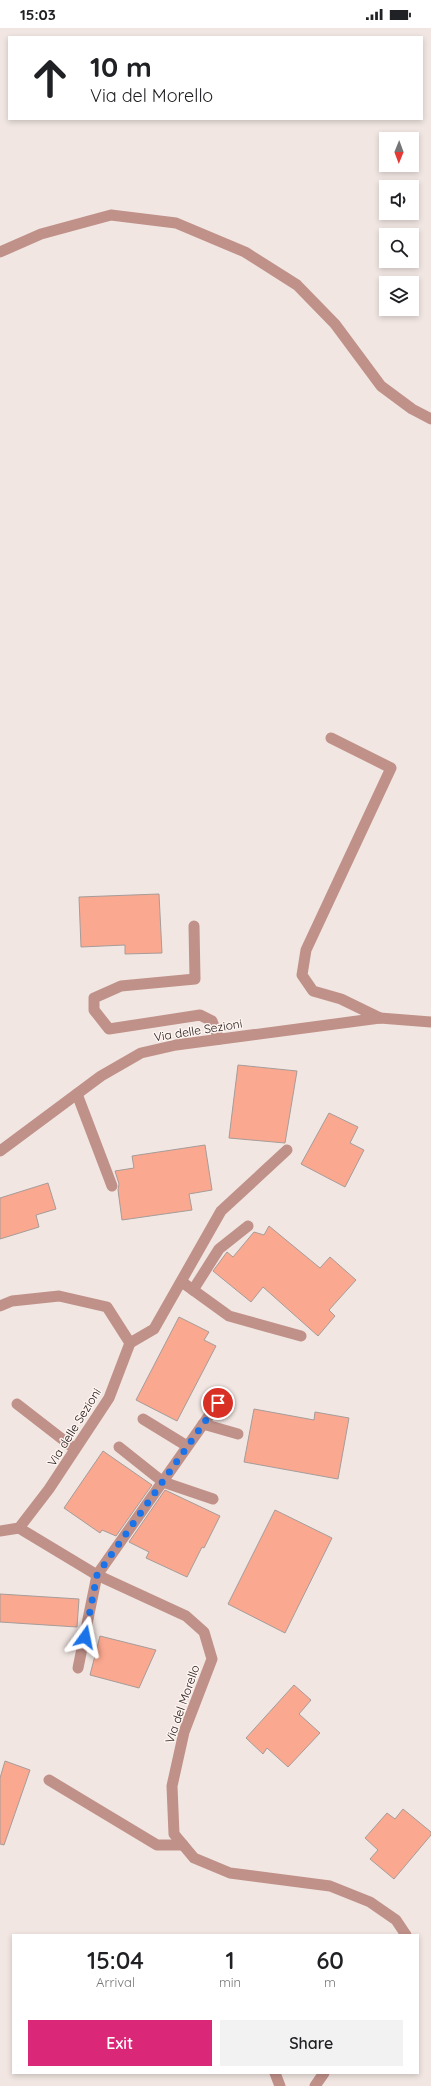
<!DOCTYPE html>
<style>
body{margin:0;font-family:Quicksand,sans-serif;background:#f2f2f2;color:#202124;height:100vh;display:flex;flex-direction:column;font-size:15px;white-space:nowrap}
*{box-sizing:border-box;margin:0}
p{font-size:13px;color:#757577}
.icon{flex:none;width:22px;height:22px;fill:none;stroke:currentColor;stroke-width:2;stroke-linecap:round;stroke-linejoin:round}
.map{position:relative;flex:1;overflow:hidden}
.details{position:absolute;left:12px;top:1906px;width:407px;height:140px;display:flex;flex-direction:column;background:#fff;border-radius:0px;box-shadow:0 2px 6px #0003}
.details>*{flex:none}
.banner{position:absolute;left:8px;top:8px;width:415px;height:84px;border-radius:0px;box-shadow:0 2px 6px #0003;background:#fff;color:#202124;overflow:hidden}
.needle{width:26px;rotate:181deg}
.buttons{position:absolute;left:379px;top:104px;display:grid;gap:8px}
.buttons a{display:grid;place-items:center;width:40px;height:40px;border-radius:0px;background:#fff;box-shadow:0 2px 6px #0003;font-size:20px}
.pin{position:absolute;display:grid;place-items:center;width:34px;height:34px;color:#fff;margin:-17px;border:2px solid #fff;border-radius:50%;box-shadow:0 1px 4px #0007}
.me{position:absolute;width:44px;margin:-22px;rotate:12deg;stroke-linejoin:round;filter:drop-shadow(0 0 3px #0008)}
.turn{display:flex;align-items:center;gap:14px;height:84px;padding:0 16px;font-size:18px}
.turn .icon{width:52px;height:52px;stroke-width:2.5}
.turn b{display:block;font-size:28px;line-height:34px}
.eta{display:flex;justify-content:space-evenly;align-items:center;height:68px;text-align:center}
.eta b{font-size:24px;font-weight:600;line-height:28px}
.button{display:flex;gap:8px;margin-top:auto;padding:8px 16px}
.button a{flex:1;height:46px;border-radius:0px;background:#db2777;color:#fff;font-size:16px;font-weight:600;line-height:46px;text-align:center}
.button a+a{background:#f2f2f2;color:#202124}
.status{display:flex;justify-content:space-between;align-items:center;height:28px;padding:0 20px;background:#fff;direction:ltr}
.status svg{height:11px;fill:currentColor}
.map>svg:first-child{display:block}
.building{fill:#faa88f;stroke:#a69c99}
.lines{fill:none;stroke-linecap:round;stroke-linejoin:round}
.service{stroke:#c09189;stroke-width:11}
.minor{stroke:#c09189;stroke-width:11}
.tertiary{stroke:#c09189;stroke-width:11}
.route{stroke:#1a73e8;stroke-width:7;stroke-dasharray:0 12.6}
.labels{text-anchor:middle;dominant-baseline:central;stroke-width:3;stroke-linejoin:round;paint-order:stroke}
.street-label{font-size:12px;fill:#1b1715;stroke:#fef3ef}
</style>
<div class="status"><b>15:03</b><svg viewBox="0 0 49 12"><path d="M0 12V9h3v3zM5 12V6h3v6zM10 12V3h3v9zM15 12V0h3v12zM26 1h20v11H26zM47 4h2v5h-2z"/></svg></div>
<div class="map">
<svg width="431" height="2058" viewBox="0 0 431 2058">
<rect width="100%" height="100%" fill="#f1e6e2"/>
<g class="building">
<path d="M159,866L162,925L125,926V917L81,919L79,869Z"/>
<path d="M238,1037L297,1043L285,1115L229,1110Z"/>
<path d="M329,1085L358,1099L350,1115L364,1122L345,1159L301,1136Z"/>
<path d="M205,1117L212,1162L189,1166L192,1182L122,1192L118,1162L119,1156L115,1143L134,1140L132,1128Z"/>
<path d="M48,1155L56,1181L36,1187L39,1199L0,1211V1170Z"/>
<path d="M269,1198L320,1240L330,1229L356,1252L329,1282L335,1288L318,1308L263,1259L251,1274L213,1243L227,1224L233,1229L254,1204L264,1207Z"/>
<path d="M179,1289L209,1304L204,1312L216,1318L177,1393L136,1372Z"/>
<path d="M254,1381L314,1392L315,1384L349,1390L338,1451L244,1434Z"/>
<path d="M103,1423L152,1457L116,1508L102,1502L100,1505L64,1480Z"/>
<path d="M165,1462L220,1488L204,1520L202,1519L187,1549L146,1530L149,1524L129,1514Z"/>
<path d="M275,1482L332,1510L285,1605L228,1576Z"/>
<path d="M0,1566L79,1571L77,1599L0,1594Z"/>
<path d="M100,1608L156,1622L139,1660L90,1647Z"/>
<path d="M294,1657L311,1672L299,1686L320,1705L288,1739L267,1720L263,1726L246,1710Z"/>
<path d="M5,1733L30,1742L4,1817L0,1816V1750Z"/>
<path d="M403,1781L431,1804V1807L394,1851L370,1831L378,1822L365,1810L387,1785L395,1791Z"/>
</g>
<g class="lines">
<g class="service">
<path d="M331,710L391,740L306,922L302,947L313,963L341,971L380,990"/>
<path d="M194,898L195,951L121,958L94,970V982L109,1001L200,987L212,993L219,1011"/>
<path d="M77,1066L112,1158"/>
<path d="M182,1254L229,1288L301,1308"/>
<path d="M193,1262L219,1221L248,1198"/>
<path d="M130,1315L154,1301L221,1183L287,1122"/>
<path d="M17,1376L75,1421"/>
<path d="M143,1391L187,1418"/>
<path d="M203,1396L238,1406"/>
<path d="M119,1419L163,1454L213,1471"/>
<path d="M78,1640L97,1547"/>
<path d="M49,1752L157,1817H183"/>
<path d="M275,2045L280,2058"/>
</g>
<g class="minor">
<path d="M0,224L41,206L111,187L176,195L245,224L297,257L335,296L381,358L412,381L431,391"/>
<path d="M19,1500L97,1547L186,1588L204,1604L212,1631L184,1704L172,1758L174,1806L194,1830L230,1845L330,1858L370,1874L396,1892L406,1907"/>
<path d="M97,1547L218,1375"/>
<path d="M315,2058L324,2045"/>
</g>
<g class="tertiary">
<path d="M0,1123L101,1048L141,1025L176,1017L380,990L431,994"/>
<path d="M0,1278L12,1273L59,1268L107,1279L130,1315L109,1370L49,1461L19,1500L0,1503"/>
</g>
</g>
<g class="lines">
<path class="route" d="M85,1609L97,1547L218,1375"/>
</g>
<g class="labels">
<g class="street-label">
<text transform="translate(198 1002) rotate(-9)">Via delle Sezioni</text>
<text transform="translate(74 1399) rotate(-58)">Via delle Sezioni</text>
<text transform="translate(182 1676) rotate(-71)">Via del Morello</text>
</g>
</g>
</svg>
<div class="buttons">
<a><svg class="needle" viewBox="-14 -14 28 28"><path d="M0-13l5 13h-10z" fill="#e53935"/><path d="M0 13l5-13h-10z" fill="#757577"/></svg></a>
<a><svg class="icon" aria-label="sound" viewBox="0 0 24 24"><path d="M4 9h4l5-4v14l-5-4H4zM17 9q2 3 0 6"/></svg></a>
<a><svg class="icon" aria-label="search" viewBox="0 0 24 24"><circle cx="10" cy="10" r="6"/><path d="M15 15l6 6"/></svg></a>
<a><svg class="icon" aria-label="layers" viewBox="0 0 24 24"><path d="M12 4l9 5-9 5-9-5zM3 14l9 5 9-5"/></svg></a>
</div>
<div class="pin" style="left:218px;top:1375px;background:#d93025"><svg class="icon" aria-label="arrive" viewBox="0 0 24 24"><path d="M6 21V4h12l-3 4 3 4H6"/></svg></div>
<svg class="me" style="left:85px;top:1609px" viewBox="-20 -20 40 40"><path d="M0-17L14 15 0 8-14 15z" fill="#1a73e8" stroke="#fff" stroke-width="4"/></svg>
<div class="banner">
<div class="turn"><svg class="icon" aria-label="ahead" viewBox="0 0 24 24"><path d="M12 20V5M6 11l6-6 6 6"/></svg><div><b>10 m</b>Via del Morello</div></div>
</div>
<section class="details">
<div class="eta">
<div><b>15:04</b><p>Arrival</p></div>
<div><b>1</b><p>min</p></div>
<div><b>60</b><p>m</p></div>
</div>
<div class="button"><a>Exit</a><a>Share</a></div>
</section>
</div>
